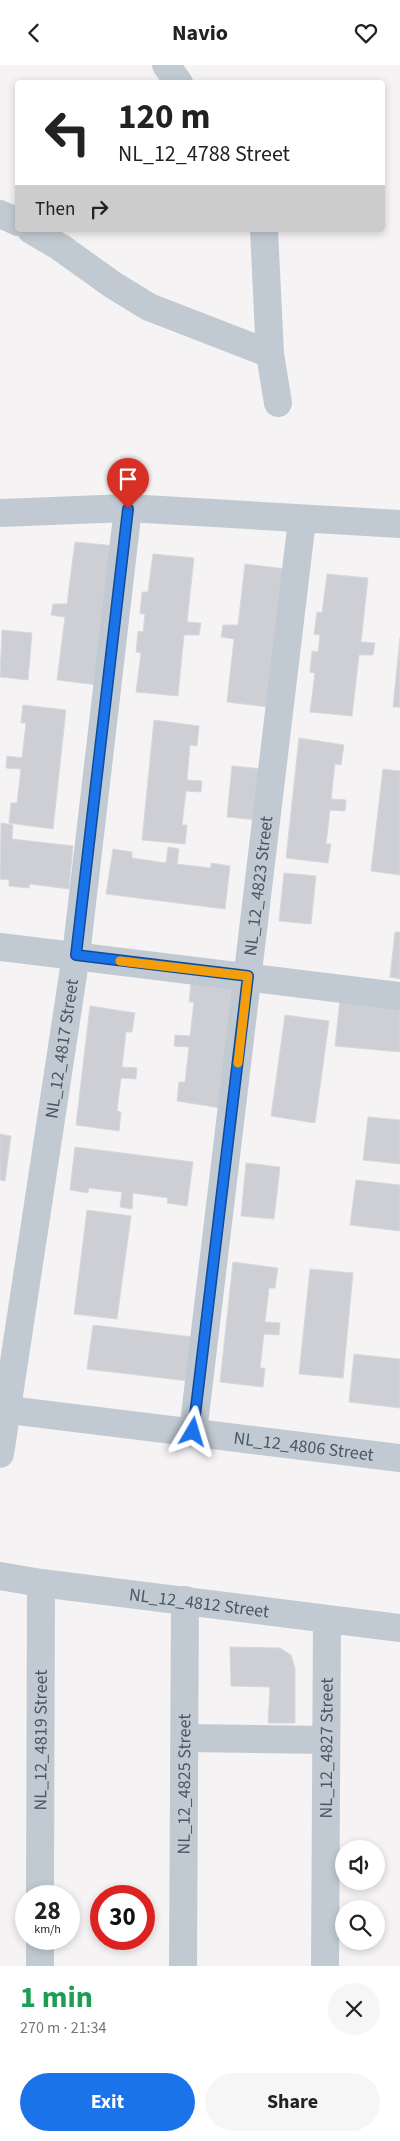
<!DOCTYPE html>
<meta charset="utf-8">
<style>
body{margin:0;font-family:"Source Sans 3",sans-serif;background:#f6f6f6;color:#222;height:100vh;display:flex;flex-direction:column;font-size:19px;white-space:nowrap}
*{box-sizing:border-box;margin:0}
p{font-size:16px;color:#767676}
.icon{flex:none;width:28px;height:28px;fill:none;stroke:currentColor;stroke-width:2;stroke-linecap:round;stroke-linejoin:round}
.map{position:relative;height:1901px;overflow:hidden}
.drawer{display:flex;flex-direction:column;background:#fff;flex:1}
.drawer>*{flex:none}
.top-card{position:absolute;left:15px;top:15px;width:370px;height:152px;border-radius:5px;box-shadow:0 2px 8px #0003;background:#fff;color:#222;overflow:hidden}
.tools{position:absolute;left:335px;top:1775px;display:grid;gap:10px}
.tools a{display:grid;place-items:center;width:50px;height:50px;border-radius:50%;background:#fff;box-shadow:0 2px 8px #0003;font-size:25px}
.speed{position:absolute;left:15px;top:1820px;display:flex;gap:10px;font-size:25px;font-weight:700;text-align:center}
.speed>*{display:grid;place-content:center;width:65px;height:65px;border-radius:50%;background:#fff;box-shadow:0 2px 8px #0003;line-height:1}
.speed small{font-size:12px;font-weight:400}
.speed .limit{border:8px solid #d22;background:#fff;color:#111}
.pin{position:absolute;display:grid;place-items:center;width:42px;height:42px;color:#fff;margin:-51px -21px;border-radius:50% 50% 50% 0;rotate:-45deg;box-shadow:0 0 5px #0007}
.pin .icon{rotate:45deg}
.me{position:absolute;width:55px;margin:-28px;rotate:7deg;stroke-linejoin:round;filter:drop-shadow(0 0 4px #0008)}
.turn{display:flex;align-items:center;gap:18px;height:105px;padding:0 20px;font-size:22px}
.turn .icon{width:65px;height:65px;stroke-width:2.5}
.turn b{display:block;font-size:35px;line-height:42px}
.then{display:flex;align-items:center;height:48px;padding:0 20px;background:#0003;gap:10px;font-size:19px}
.round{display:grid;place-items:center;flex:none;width:52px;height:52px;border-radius:26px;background:#f6f6f6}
.overview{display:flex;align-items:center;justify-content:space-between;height:85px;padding:0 20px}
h1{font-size:30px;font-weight:700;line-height:38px;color:#1e9e55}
.primary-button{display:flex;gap:10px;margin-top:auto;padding:10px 20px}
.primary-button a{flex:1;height:58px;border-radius:30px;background:#1a73e8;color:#fff;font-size:20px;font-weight:700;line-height:58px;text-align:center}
.primary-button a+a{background:#f6f6f6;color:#222}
header{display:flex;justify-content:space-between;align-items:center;height:65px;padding:0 20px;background:#fff;font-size:22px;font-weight:700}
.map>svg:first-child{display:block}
.building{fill:#cdcfd5;stroke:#d7d9de}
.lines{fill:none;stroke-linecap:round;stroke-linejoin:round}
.minor{stroke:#c1cad2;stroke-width:28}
.route-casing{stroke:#114b97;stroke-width:12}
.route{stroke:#1a73e8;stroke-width:9}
.slow{stroke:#f59e0b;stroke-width:9}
.labels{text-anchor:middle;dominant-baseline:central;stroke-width:5;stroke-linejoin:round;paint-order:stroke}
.street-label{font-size:18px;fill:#4a5661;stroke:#fff}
</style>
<header><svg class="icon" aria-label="back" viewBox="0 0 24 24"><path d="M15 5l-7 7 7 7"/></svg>Navio<svg class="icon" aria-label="heart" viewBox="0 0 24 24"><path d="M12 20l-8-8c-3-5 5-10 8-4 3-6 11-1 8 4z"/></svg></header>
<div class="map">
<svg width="400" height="1901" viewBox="0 0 400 1901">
<rect width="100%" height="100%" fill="#f5f3f3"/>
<g class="building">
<path d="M75,477L116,481L98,620L57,615L65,552L51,550L53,539H67Z"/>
<path d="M153,489L194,493L187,557L201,558L199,570H184L178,631L136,627L141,588L136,587L138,566L143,567L145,549H140L142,527H148Z"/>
<path d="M245,499L286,504L268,642L227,637L234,574L221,572L223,560H238Z"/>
<path d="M327,509L368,513L361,577L375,578L373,590H359L352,651L310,647L315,608L310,607L312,586L318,587L320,570L314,569L317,547L322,548Z"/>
<path d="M2,565L32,568L28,615L0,612Z"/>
<path d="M400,572V642H393Z"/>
<path d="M23,640L66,645L53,764L9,758L11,738H17L21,704L6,703L7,691L22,693L26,658H21Z"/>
<path d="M154,655L199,661L197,681L190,680L187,715L202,716L201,727L186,726L182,760H187L185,779L142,775Z"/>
<path d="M299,673L344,680L341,700L335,699L331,734L346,735L345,746L330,745L326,779H331L328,798L286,793Z"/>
<path d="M232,701L263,704L258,755L227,752Z"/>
<path d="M383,704L400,706V810L371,806Z"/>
<path d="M1,758L13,760L12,774L73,781L69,824L30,819L29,823L9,821V815L0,814Z"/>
<path d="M168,782L179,784L177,799L211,803V798L230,801L225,844L106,829L113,784L132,787V793L166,798Z"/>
<path d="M284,808L316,811L311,859L279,856Z"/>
<path d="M395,867H400V914L390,912Z"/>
<path d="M191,918L235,923L221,1043L177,1036L179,1017H185L189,982L174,981L175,970L190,971L194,937H189Z"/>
<path d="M340,934L400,940V987L335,981Z"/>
<path d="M90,941L135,948L132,967H126L122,1002L137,1003L136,1014L121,1013L117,1046L121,1047L119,1066L76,1060Z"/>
<path d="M285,950L329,956L315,1058L271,1051Z"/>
<path d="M368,1052L400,1055V1099L363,1095Z"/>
<path d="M0,1069L11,1071L5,1116L0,1115Z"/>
<path d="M75,1082L193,1097L187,1141L167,1138L168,1133L133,1128L132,1144L120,1142L122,1127L89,1123L88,1128L70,1125Z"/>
<path d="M246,1098L280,1102L274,1154L241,1151Z"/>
<path d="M356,1115L400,1120V1166L350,1160Z"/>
<path d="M87,1145L131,1151L117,1254L74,1249Z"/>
<path d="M233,1197L278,1203L275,1223H269L265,1257L280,1258L279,1270L264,1269L260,1303H265L263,1322L220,1317Z"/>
<path d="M310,1204L353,1208L343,1313L299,1309Z"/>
<path d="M93,1260L193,1272L188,1316L87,1304Z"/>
<path d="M354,1289L400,1294V1343L349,1337Z"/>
<path d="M230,1582L280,1583L291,1590L295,1603V1658H268L270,1622L231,1621Z"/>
</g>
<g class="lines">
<g class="minor">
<path d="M166,0L179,18"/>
<path d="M0,149L18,157"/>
<path d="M31,165L60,182L113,220L149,242L270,289"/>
<path d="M264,165L270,289L278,338"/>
<path d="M0,448L128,443L400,459"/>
<path d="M0,882L400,931"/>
<path id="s1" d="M0,1344L400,1393"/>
<path id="s2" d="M193,1367L302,455"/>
<path id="s3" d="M0,1389L76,890L128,443"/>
<path id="s4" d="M0,1511L41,1518L400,1563"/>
<path d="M185,1673L326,1675"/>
<path id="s5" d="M40,1831L41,1518"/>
<path d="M40,1901V1874"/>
<path id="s6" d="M183,1901L185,1535"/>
<path id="s7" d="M325,1901L327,1555"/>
</g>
</g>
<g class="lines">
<defs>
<path id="route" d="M128,444L76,890L248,911L193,1367"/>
</defs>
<use href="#route" class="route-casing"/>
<use href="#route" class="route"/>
<path class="slow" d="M120,896L248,911L238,998"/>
</g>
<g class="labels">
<g class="street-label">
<text stroke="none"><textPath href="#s2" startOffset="550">NL_12_4823 Street</textPath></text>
<text stroke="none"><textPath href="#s3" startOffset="410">NL_12_4817 Street</textPath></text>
<text stroke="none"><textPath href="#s1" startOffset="306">NL_12_4806 Street</textPath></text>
<text stroke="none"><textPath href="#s4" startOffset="201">NL_12_4812 Street</textPath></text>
<text stroke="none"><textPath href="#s5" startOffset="156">NL_12_4819 Street</textPath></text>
<text stroke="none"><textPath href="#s7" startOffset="218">NL_12_4827 Street</textPath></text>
<text stroke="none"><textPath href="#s6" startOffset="182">NL_12_4825 Street</textPath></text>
</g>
</g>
</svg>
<div class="tools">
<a><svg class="icon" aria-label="sound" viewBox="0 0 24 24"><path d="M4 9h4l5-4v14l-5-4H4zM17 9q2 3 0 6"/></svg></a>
<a><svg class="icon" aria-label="search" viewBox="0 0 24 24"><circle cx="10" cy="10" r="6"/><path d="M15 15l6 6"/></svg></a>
</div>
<div class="speed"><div>28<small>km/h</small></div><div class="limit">30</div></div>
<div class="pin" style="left:128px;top:444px;background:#d93025"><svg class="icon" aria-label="arrive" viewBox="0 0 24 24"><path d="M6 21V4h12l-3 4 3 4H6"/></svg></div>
<svg class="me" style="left:193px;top:1367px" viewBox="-20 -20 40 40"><path d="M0-17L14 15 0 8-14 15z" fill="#1a73e8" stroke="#fff" stroke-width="4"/></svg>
<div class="top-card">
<div class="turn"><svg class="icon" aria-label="left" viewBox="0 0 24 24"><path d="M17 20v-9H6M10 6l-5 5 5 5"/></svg><div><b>120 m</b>NL_12_4788 Street</div></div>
<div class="then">Then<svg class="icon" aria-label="right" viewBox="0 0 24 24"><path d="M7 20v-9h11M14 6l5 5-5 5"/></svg></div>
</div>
</div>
<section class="drawer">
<div class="overview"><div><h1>1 min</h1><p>270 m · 21:34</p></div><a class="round"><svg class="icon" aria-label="close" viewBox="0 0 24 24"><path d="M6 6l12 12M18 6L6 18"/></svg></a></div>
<div class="primary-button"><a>Exit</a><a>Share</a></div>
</section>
